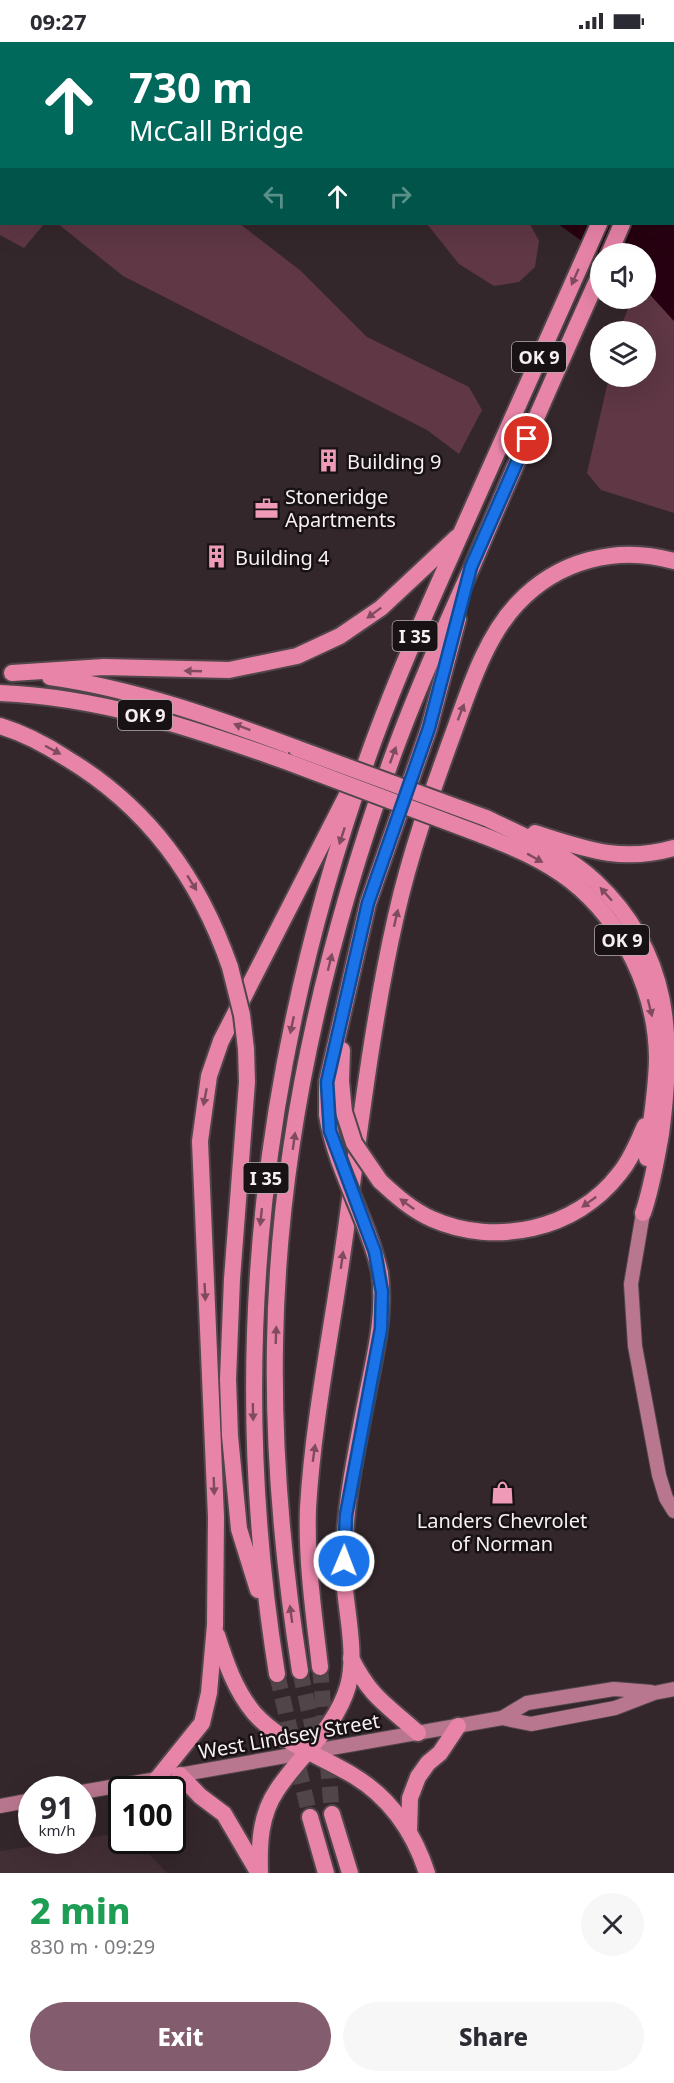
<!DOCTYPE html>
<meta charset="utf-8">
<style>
body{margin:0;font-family:"Noto Sans",sans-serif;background:#f7f7f7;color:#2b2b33;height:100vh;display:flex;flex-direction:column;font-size:22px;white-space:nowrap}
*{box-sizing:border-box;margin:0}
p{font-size:20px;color:#7c7c81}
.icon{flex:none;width:33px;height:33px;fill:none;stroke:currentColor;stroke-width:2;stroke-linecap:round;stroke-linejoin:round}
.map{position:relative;height:1831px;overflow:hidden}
.sheet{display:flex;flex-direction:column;background:#fff;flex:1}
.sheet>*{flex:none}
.banner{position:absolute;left:0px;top:0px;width:675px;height:183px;box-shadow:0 6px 24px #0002;background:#00695c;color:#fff;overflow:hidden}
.controls{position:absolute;left:590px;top:201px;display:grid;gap:12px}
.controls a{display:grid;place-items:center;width:66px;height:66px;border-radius:50%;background:#fff;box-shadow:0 6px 24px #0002;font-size:30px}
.speed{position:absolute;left:18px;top:1734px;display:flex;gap:12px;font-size:30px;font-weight:700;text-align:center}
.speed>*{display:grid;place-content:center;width:78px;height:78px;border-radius:50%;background:#fff;box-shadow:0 6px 24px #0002;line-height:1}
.speed small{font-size:15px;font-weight:400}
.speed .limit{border:3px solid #111;border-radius:9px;background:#fff;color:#111}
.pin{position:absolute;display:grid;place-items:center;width:51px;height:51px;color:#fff;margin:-26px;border:3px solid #fff;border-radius:50%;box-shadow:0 2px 6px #0007}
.me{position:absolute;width:66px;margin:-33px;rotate:1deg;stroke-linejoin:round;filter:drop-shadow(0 0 4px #0008)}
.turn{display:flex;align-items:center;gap:21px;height:126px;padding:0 30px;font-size:27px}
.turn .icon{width:78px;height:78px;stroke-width:2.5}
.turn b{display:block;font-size:42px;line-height:51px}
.lanes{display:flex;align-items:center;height:57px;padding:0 30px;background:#0003;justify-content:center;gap:30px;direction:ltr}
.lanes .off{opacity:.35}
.round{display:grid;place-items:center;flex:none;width:63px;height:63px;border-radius:32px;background:#f7f7f7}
.head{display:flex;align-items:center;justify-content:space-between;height:102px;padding:0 30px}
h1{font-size:36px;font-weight:800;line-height:45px;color:#1e9e55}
.cta{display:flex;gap:12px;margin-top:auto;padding:12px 30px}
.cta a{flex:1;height:69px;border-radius:36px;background:#835d6e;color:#fff;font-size:24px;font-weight:800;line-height:69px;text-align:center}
.cta a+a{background:#f7f7f7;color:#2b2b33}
.status{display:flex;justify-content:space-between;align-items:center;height:42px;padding:0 30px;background:#fff;direction:ltr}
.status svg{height:16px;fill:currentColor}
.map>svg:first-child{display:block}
.built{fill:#422f35}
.green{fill:#5f3745}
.water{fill:#270011}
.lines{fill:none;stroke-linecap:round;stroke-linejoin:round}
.highway-tunnel{stroke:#514549;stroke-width:16;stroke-dasharray:16 8;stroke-linecap:butt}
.major-casing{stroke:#504649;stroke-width:16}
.highway-casing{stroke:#504649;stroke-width:20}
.major{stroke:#b9778f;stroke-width:14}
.highway{stroke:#e984a9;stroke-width:16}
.highway-bridge-casing{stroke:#504649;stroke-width:20;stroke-linecap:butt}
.highway-bridge{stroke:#e984a9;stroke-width:16}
.oneway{fill:#804b5e}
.route-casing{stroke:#114b97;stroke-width:15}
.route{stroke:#1a73e8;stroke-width:10}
.labels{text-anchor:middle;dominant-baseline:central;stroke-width:5;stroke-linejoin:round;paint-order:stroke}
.shield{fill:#181214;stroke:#b4adaf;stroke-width:1.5}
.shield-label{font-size:18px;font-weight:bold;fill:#f7eff1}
.poi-label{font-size:20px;fill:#f7eff1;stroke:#181214;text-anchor:start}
.street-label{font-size:20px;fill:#f7eff1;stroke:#181214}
</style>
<div class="status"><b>09:27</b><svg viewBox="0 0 49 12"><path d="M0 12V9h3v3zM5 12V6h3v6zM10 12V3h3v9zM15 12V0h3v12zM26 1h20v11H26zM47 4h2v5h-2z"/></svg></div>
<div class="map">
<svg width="674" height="1831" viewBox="0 0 674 1831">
<rect width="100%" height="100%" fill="#34272b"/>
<path class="built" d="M121,1791L122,1798L136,1799L167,1831H0V1809Z"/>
<g class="green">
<path d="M256,0H352L354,1L257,2Z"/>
<path d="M1,31L2,182H44L24,206L0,193Z"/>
<path d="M58,182H240L301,229L367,295L469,345L482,368L459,412L427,388L123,234Z"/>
<path d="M427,182H530L539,199L535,225L519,240L494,244L459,222Z"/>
<path d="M645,247L674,279V471L601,448L587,431L609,335L645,334V290L619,289L632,257L645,256Z"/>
</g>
<g class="water">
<path d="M352,0H510L511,1L354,2Z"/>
<path d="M674,124V279L645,247V212H600L558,182H674Z"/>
</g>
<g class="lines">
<g class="highway-tunnel">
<path d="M320,1625L332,1772"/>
<path d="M300,1629L318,1709"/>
<path d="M277,1632L310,1775"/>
</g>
<defs>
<g id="major">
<path d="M643,1171L631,1242L635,1304L659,1433L666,1456L674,1469"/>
<path d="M502,1676L527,1661L614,1647L651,1650"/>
<path d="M82,1750L502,1676L531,1682L615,1666L654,1651L674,1647"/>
<path d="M0,1764L32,1758"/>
</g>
<g id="highway">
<path d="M674,13V12"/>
<path d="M674,67V65"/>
<path d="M609,212L622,182"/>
<path d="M12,631L104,625L229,628L297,614L340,594L381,566L457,495"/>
<path d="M50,635C135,647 216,676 296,706"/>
<path d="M0,651C100,655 192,686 285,719"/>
<path d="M0,684C23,691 46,703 66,716C148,765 199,836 230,925"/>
<path d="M486,776C524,794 565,811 596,840C671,911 674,996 661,1092C656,1119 652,1145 643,1171"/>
<path d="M535,791C585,807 621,821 674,806"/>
<path d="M482,793C513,805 544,818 571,839C623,880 656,949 657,1015C657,1048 650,1082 647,1116"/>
<path d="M246,1007L247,1040L232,1237L228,1337L230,1394L239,1487L258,1548"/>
<path d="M342,1008L341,1039L344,1070"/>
<path d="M327,1073V1040L368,861L429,686L458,577"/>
<path d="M380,1139C396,1154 412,1168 432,1177C495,1205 576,1188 619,1132C631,1118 637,1101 645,1084"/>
<path d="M217,1593C226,1621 235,1648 254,1671C281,1701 321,1714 354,1734C390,1756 414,1791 427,1831"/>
<path d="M351,1616C371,1656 386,1662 418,1691"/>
<path d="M320,1625C314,1573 306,1519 308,1466C313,1380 331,1293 343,1208C359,1096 371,984 396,874C410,812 431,752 453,692C469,648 485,596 517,562C558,518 617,503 674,519"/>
<path d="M300,1629C283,1521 273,1412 275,1302C278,1103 325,902 392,716C415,652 443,589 471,527C513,428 556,330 600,232"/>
<path d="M277,1632C225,1309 263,1004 374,698C401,624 434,552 466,480C510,381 555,281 599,182"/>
<path d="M180,1733L200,1754L224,1772L258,1830"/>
<path d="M157,1737L202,1681L209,1651L215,1583L216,1475L200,1099L209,1034L221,999L348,751"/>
<path d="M332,1772L350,1831"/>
<path d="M310,1775L326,1831"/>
<path d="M409,1790L410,1756L418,1735L428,1721L440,1711L458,1684"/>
<path d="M260,1831C259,1802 260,1773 277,1748C300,1713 336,1686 348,1644C357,1611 346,1570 344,1536C342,1472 356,1410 368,1348C376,1308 385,1272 380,1231"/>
</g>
</defs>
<use href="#major" class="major-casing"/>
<use href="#highway" class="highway-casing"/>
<use href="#major" class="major"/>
<use href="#highway" class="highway"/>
<defs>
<g id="highway-bridge">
<path d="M296,706L486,776"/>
<path d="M285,719L482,793"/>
<path d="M230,925L242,973L246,1007"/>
<path d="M344,1070L354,1101L380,1139"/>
<path d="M327,1073C336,1129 368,1177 380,1231"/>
</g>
</defs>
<use href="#highway-bridge" class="highway-bridge-casing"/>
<use href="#highway-bridge" class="highway-bridge"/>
</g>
<defs><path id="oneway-solid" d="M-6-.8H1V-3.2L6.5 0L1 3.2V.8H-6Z" transform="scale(1.5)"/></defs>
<g class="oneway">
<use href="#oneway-solid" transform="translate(575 235) rotate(114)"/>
<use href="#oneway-solid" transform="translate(374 571) rotate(143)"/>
<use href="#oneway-solid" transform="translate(193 629) rotate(-178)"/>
<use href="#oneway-solid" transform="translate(461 670) rotate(-69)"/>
<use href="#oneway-solid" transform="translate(242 685) rotate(-159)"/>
<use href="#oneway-solid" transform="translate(53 708) rotate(28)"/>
<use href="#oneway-solid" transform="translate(393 713) rotate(-70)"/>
<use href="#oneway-solid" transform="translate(342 794) rotate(108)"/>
<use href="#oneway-solid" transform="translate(535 816) rotate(29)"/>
<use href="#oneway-solid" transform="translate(192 841) rotate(58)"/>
<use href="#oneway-solid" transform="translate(606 852) rotate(-132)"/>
<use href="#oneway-solid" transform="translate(396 876) rotate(-77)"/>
<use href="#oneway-solid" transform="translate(330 920) rotate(-76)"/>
<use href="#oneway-solid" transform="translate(650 966) rotate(76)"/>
<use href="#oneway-solid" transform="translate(292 983) rotate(102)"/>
<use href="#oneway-solid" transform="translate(205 1055) rotate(101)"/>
<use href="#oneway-solid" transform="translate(294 1099) rotate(-82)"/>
<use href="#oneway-solid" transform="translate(589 1160) rotate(144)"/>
<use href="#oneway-solid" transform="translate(407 1162) rotate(-144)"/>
<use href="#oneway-solid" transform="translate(261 1175) rotate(96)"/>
<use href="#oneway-solid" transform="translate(342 1218) rotate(-82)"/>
<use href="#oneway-solid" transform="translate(205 1250) rotate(87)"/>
<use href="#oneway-solid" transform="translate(276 1293) rotate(-88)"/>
<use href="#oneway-solid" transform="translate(253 1370) rotate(89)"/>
<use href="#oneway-solid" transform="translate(314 1411) rotate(-82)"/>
<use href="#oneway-solid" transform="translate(214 1444) rotate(88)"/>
<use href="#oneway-solid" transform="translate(291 1572) rotate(-98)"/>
</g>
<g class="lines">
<defs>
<path id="route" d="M344,1519L346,1473L381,1287L382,1250L375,1210L330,1089L327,1040L368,861L429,686L471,525L527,397"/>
</defs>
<use href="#route" class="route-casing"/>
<use href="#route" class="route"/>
</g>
<defs>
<symbol id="building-bare" viewBox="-9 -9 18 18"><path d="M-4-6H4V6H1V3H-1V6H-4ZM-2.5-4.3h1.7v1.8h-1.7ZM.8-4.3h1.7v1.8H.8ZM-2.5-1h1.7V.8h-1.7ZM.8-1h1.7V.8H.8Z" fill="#ef9ab7" stroke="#181214" stroke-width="2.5" paint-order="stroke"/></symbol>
<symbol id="office-bare" viewBox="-9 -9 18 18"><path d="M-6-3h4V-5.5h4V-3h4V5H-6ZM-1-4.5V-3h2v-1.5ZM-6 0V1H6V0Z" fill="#ef9ab7" stroke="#181214" stroke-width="2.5" paint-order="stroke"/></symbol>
<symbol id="shop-bare" viewBox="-9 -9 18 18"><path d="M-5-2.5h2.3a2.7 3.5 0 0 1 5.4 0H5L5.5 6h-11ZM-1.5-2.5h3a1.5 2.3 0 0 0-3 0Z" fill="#ef9ab7" stroke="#181214" stroke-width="2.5" paint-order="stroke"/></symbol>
</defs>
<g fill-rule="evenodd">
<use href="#building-bare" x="312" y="402" width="33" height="33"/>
<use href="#office-bare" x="250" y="450" width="33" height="33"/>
<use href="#building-bare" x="200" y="498" width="33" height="33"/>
<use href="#shop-bare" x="486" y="1434" width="33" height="33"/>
</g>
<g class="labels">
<g class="shield">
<rect x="512" y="300" width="54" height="30" rx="4.5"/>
<rect x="392.5" y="579" width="45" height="30" rx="4.5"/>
<rect x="118" y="658" width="54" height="30" rx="4.5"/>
<rect x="595" y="883" width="54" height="30" rx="4.5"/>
<rect x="243.5" y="1121" width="45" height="30" rx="4.5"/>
</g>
<g class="shield-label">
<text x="539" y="315">OK 9</text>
<text x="415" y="594">I 35</text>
<text x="145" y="673">OK 9</text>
<text x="622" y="898">OK 9</text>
<text x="266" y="1136">I 35</text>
</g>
<g class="poi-label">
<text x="347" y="419">Building 9</text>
<text x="285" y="454">Stoneridge<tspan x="285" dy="23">Apartments</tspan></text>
<text x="235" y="515">Building 4</text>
<text x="502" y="1478" text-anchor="middle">Landers Chevrolet<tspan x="502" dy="23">of Norman</tspan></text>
</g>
<g class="street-label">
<text transform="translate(289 1694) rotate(-10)">West Lindsey Street</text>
</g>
</g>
</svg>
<div class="controls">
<a><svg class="icon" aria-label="sound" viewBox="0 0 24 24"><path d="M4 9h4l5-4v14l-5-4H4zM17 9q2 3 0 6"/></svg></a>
<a><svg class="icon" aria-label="layers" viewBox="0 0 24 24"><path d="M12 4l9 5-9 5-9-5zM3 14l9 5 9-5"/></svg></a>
</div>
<div class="speed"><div>91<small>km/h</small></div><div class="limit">100</div></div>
<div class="pin" style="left:527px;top:397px;background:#d93025"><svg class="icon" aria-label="arrive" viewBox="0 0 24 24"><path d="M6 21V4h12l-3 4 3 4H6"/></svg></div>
<svg class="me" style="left:344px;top:1519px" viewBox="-20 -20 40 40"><circle r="17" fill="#1a73e8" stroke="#fff" stroke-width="3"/><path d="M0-11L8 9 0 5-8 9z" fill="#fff"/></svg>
<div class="banner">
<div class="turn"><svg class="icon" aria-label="ahead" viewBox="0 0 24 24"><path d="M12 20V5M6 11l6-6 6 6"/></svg><div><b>730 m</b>McCall Bridge</div></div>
<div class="lanes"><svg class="icon off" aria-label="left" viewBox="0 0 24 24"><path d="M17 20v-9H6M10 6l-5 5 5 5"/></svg><svg class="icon" aria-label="ahead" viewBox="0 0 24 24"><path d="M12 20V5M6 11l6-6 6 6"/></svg><svg class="icon off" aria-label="right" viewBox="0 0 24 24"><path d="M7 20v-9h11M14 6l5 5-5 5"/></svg></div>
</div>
</div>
<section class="sheet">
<div class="head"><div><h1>2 min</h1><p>830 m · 09:29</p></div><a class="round"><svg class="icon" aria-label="close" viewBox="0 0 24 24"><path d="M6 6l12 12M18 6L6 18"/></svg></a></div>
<div class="cta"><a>Exit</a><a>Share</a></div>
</section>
